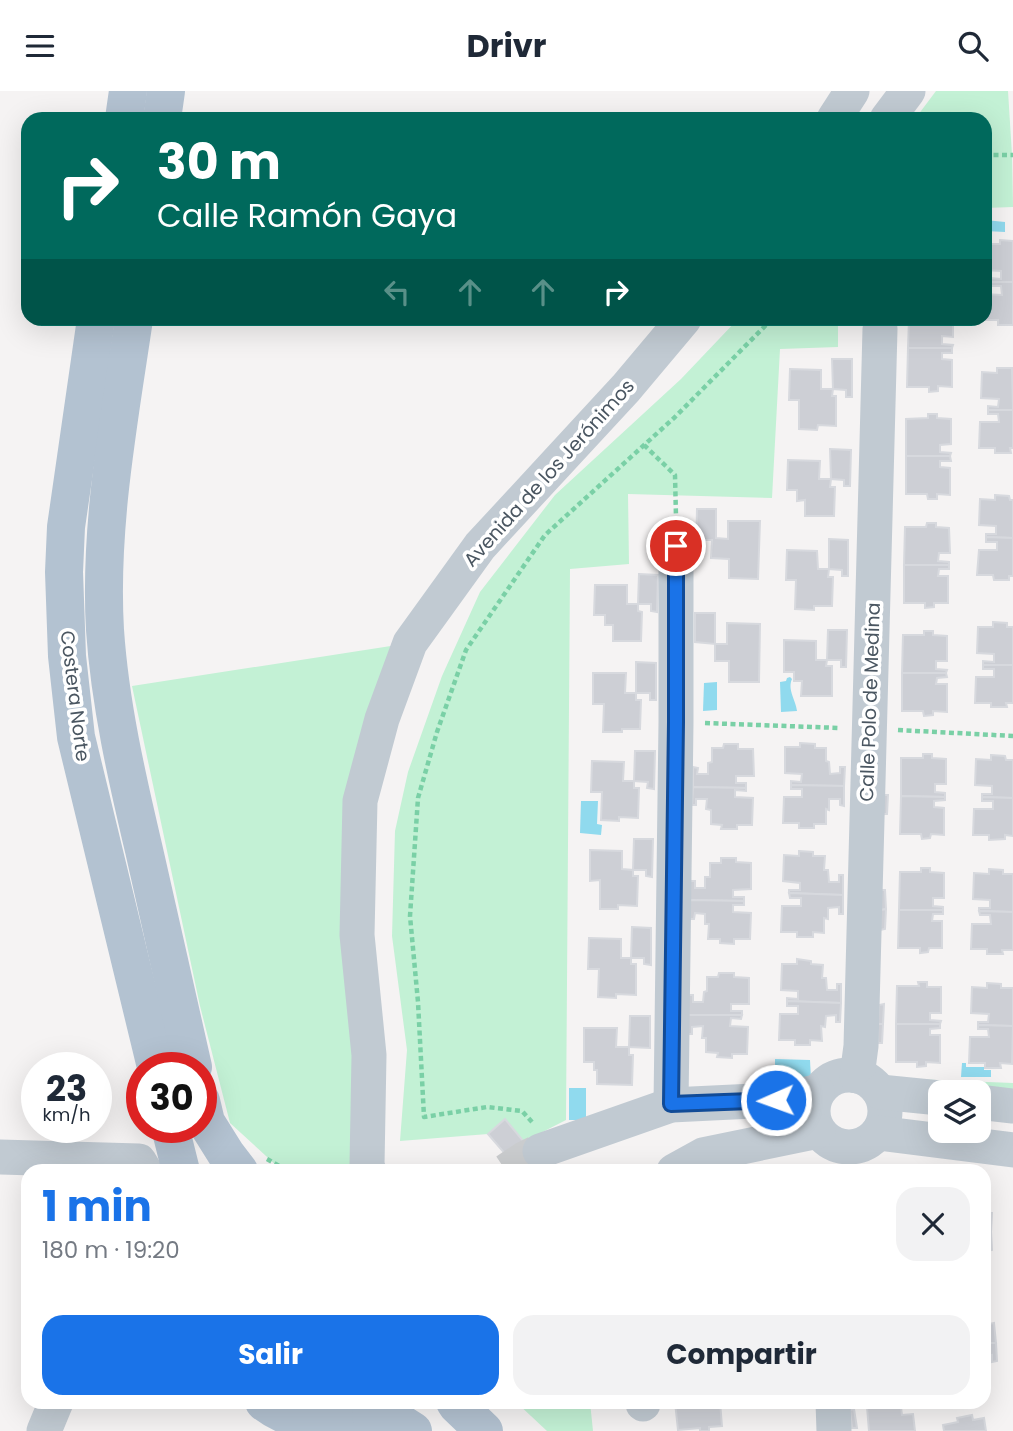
<!DOCTYPE html>
<html lang="es">
<meta charset="utf-8">
<style>
body{margin:0;font-family:Poppins,sans-serif;background:#f2f2f3;color:#1f2937;height:100vh;display:flex;flex-direction:column;font-size:26px;white-space:nowrap}
*{box-sizing:border-box;margin:0}
p{font-size:23px;color:#747a83}
.icon{flex:none;width:38px;height:38px;fill:none;stroke:currentColor;stroke-width:2;stroke-linecap:round;stroke-linejoin:round}
.map{position:relative;flex:1;overflow:hidden}
.side{position:absolute;left:21px;top:1073px;width:970px;height:245px;display:flex;flex-direction:column;background:#fff;border-radius:21px;box-shadow:0 7px 28px #0002}
.side>*{flex:none}
.guide{position:absolute;left:21px;top:21px;width:971px;height:214px;border-radius:21px;box-shadow:0 7px 28px #0002;background:#00695c;color:#fff;overflow:hidden}
.fabs{position:absolute;left:928px;top:989px;display:grid;gap:14px}
.fabs a{display:grid;place-items:center;width:63px;height:63px;border-radius:14px;background:#fff;box-shadow:0 7px 28px #0002;font-size:35px}
.speed{position:absolute;left:21px;top:961px;display:flex;gap:14px;font-size:35px;font-weight:700;text-align:center}
.speed>*{display:grid;place-content:center;width:91px;height:91px;border-radius:50%;background:#fff;box-shadow:0 7px 28px #0002;line-height:1}
.speed small{font-size:18px;font-weight:400}
.speed .limit{border:10px solid #d22;background:#fff;color:#111}
.pin{position:absolute;display:grid;place-items:center;width:60px;height:60px;color:#fff;margin:-30px;border:4px solid #fff;border-radius:50%;box-shadow:0 2px 7px #0007}
.me{position:absolute;width:77px;margin:-38px;rotate:268deg;stroke-linejoin:round;filter:drop-shadow(0 0 5px #0008)}
.turn{display:flex;align-items:center;gap:24px;height:147px;padding:0 21px;font-size:32px}
.turn .icon{width:91px;height:91px;stroke-width:2.5}
.turn b{display:block;font-size:49px;line-height:60px}
.lanes{display:flex;align-items:center;height:66px;padding:0 21px;background:#0003;justify-content:center;gap:35px;direction:ltr}
.lanes .off{opacity:.35}
.round{display:grid;place-items:center;flex:none;width:74px;height:74px;border-radius:21px;background:#f2f2f3}
.overview{display:flex;align-items:center;justify-content:space-between;height:119px;padding:0 21px}
h1{font-size:42px;font-weight:700;line-height:52px;color:#1a73e8}
.action{display:flex;gap:14px;margin-top:auto;padding:14px 21px}
.action a{flex:1;height:80px;border-radius:21px;background:#1a73e8;color:#fff;font-size:28px;font-weight:700;line-height:80px;text-align:center}
.action a+a{background:#f2f2f3;color:#1f2937}
header{display:flex;justify-content:space-between;align-items:center;height:91px;padding:0 21px;background:#fff;font-size:32px;font-weight:700}
.map>svg:first-child{display:block}
.green{fill:#c3f1d5}
.water{fill:#90daee}
.building{fill:#cdcfd5;stroke:#d7d9de;stroke-width:2}
.lines{fill:none;stroke-linecap:round;stroke-linejoin:round}
.minor-tunnel{stroke:#caccce;stroke-width:35;stroke-dasharray:35 18;stroke-linecap:butt}
.path{stroke:#7ad0a6;stroke-width:4.5;stroke-dasharray:5 3.5;stroke-linecap:butt}
.minor{stroke:#c1cad2;stroke-width:35}
.major{stroke:#b3c2d1;stroke-width:38}
.route-casing{stroke:#114b97;stroke-width:18}
.route{stroke:#1a73e8;stroke-width:12}
.labels{text-anchor:middle;dominant-baseline:central;stroke-width:7;stroke-linejoin:round;paint-order:stroke}
.street-label{font-size:19px;fill:#4a5661;stroke:#fff}
</style>
<header><svg class="icon" aria-label="menu" viewBox="0 0 24 24"><path d="M4 6h16M4 12h16M4 18h16"/></svg>Drivr<svg class="icon" aria-label="search" viewBox="0 0 24 24"><circle cx="10" cy="10" r="6"/><path d="M15 15l6 6"/></svg></header>
<div class="map">
<svg width="1013" height="1340" viewBox="0 0 1013 1340">
<rect width="100%" height="100%" fill="#f5f3f3"/>
<g class="green">
<path d="M936,0H1008L1012,64L1013,116L985,117V28H915Z"/>
<path d="M738,228H838V256L780,258L772,407L628,403L629,473L570,478L566,1029L523,1051L505,1028L488,1043L400,1050L407,959L392,845L395,740L408,681L442,585L480,501L555,404L681,288Z"/>
<path d="M410,552L360,710L367,1068L332,1080H291L278,1076L230,1032L200,915L132,595Z"/>
<path d="M886,987L1013,992V1010L937,995Z"/>
<path d="M516,1311H590L593,1340H547Z"/>
</g>
<g class="water">
<path d="M985,129L1005,131V141L985,140Z"/>
<path d="M790,586L792,588C787,599 796,609 797,620L781,621L780,591L786,590L787,587Z"/>
<path d="M717,591V619L703,620L704,592Z"/>
<path d="M581,710H598L597,733L602,734L601,744L580,742Z"/>
<path d="M775,968L810,969L811,988H775Z"/>
<path d="M962,972H966V976H984V979H991V986H961Z"/>
<rect x="569" y="997" width="17" height="32"/>
</g>
<g class="building">
<path d="M1000,149L1013,150V191H990L991,187L1001,188V180L985,179V153H1000Z"/>
<path d="M990,191H1013V234H998V229H982V228H985V203L1002,204L1001,195H990Z"/>
<path d="M909,228H953V246L942,245V253L953,254L952,257H908Z"/>
<path d="M908,257H952V262H942V268L952,269V296L938,295V300L929,301V296H907Z"/>
<path d="M832,268H852V306H846V299L833,298Z"/>
<path d="M997,277H1012L1013,319H988V315L998,316L999,308L981,307L982,281L997,282Z"/>
<path d="M790,278L821,279V298H833L832,305H836V335L818,334L817,339L799,338V309H789Z"/>
<path d="M988,319H1013V357H1010L1011,362H995V357H979L980,331H999L998,323H988Z"/>
<path d="M928,323H937V327L951,328V353L940,354V361L951,362L950,365H906V328L928,327Z"/>
<path d="M830,358L851,359L850,395H844V389L831,388Z"/>
<path d="M906,365H950L951,370H940V376L950,377V404L937,403V408H928L927,403H906Z"/>
<path d="M788,369L820,370L819,388H831L830,396H835L834,425H805V409L797,410V399H787Z"/>
<path d="M995,404L1009,405L1010,409H1013V447L986,446V443H996V435L979,434L980,408L995,409Z"/>
<path d="M697,418H716V447L728,448V430H760L758,488L729,487V468L711,467L712,449H703V459H696Z"/>
<path d="M927,432H936V436L949,437L950,462H939L938,470L949,471V474H904L905,436H926Z"/>
<path d="M986,446L1013,447V485H1009V489H994L993,484H977L979,459H997V451H986Z"/>
<path d="M829,448L848,449V485H842V479L829,478Z"/>
<path d="M787,459L817,460L818,478H829L828,486H833L832,515H814V519L795,518L796,489H786Z"/>
<path d="M904,474H949V478H939L938,485H948V512H934V516L925,517V512H904Z"/>
<path d="M639,483L658,484L657,521L651,520V513H638Z"/>
<path d="M595,494H627V513H638V520L642,521L641,550H613V534H605V524H594Z"/>
<path d="M695,522H715V553L695,551Z"/>
<path d="M993,531L1007,532V536H1013V574H983V570L994,571V563L977,562L978,536H993Z"/>
<path d="M727,532L760,533L759,591H729V570H715V553H727Z"/>
<path d="M828,539H847L846,576H841V569H827Z"/>
<path d="M924,540H933V544L947,545V570H936V578L947,579L946,582H902L903,544H924Z"/>
<path d="M784,549L816,550V569H827L826,575H832V605H801L802,590H794V581H784Z"/>
<path d="M636,571L656,572V609H650V602H636Z"/>
<path d="M983,574H1013V612H1006L1007,616H991V612H975L976,586H994V578H983Z"/>
<path d="M593,582H626L625,602H636V609H641L640,638H622V641H603L604,613H593Z"/>
<path d="M902,582H946L947,586L937,587L936,593H947V621L933,620V624L924,625L923,620H902Z"/>
<path d="M800,652L815,653V657H826V670L829,671L830,683L840,682V676H845L844,695L791,694V690L801,691L802,683L785,682V656H800Z"/>
<path d="M724,653H738V658H753L754,685H736V692H746V697L693,696V676L698,677L697,683H708V672L712,671V657H723Z"/>
<path d="M635,660H655L654,698L647,697L648,691L634,690Z"/>
<path d="M923,663H932V667L946,668V693H935V701L945,702V706L901,705V667H923Z"/>
<path d="M991,664L1005,665L1006,669H1013V707L982,706V703H992V695L975,694L976,668L991,669Z"/>
<path d="M592,670L624,671L623,690H634V697H639L638,727L619,726V730L601,729L602,701H591Z"/>
<path d="M791,694L844,695V715L840,714V708H829V719L826,718V733H814V737H799V732H783L784,706H802V698H791Z"/>
<path d="M693,696L746,697V700L735,699V706L753,707L752,734H737V738H721L722,734L711,733V719L706,718L707,708H696V714H692Z"/>
<path d="M883,704H888L887,723H882Z"/>
<path d="M901,705L945,706V709L934,710V716L944,717V744L931,743L930,747L922,748L921,743H900Z"/>
<path d="M982,706L1013,707V745L1005,744V748L989,749V744H973L974,718H993V710H982Z"/>
<path d="M634,748H653L652,786L646,785V779H633Z"/>
<path d="M590,759L622,760V778L633,779V785H638L637,815L618,814V818H600V789L590,790Z"/>
<path d="M799,760L813,761V765H825L824,779H828L829,791H839V784H843V804L789,802V799H800V792L783,790L784,764L799,765Z"/>
<path d="M721,767H736V771L751,772V798L733,799V806H744V810L690,809V790H695V797H705V786H710V772H721Z"/>
<path d="M921,777H930V781L944,782V807H933V815L943,816V819H899L900,781H921Z"/>
<path d="M989,778L1003,779V783H1013V821L979,820V817H990V809L973,808L974,782L989,783Z"/>
<path d="M881,799H885L886,818L881,819Z"/>
<path d="M789,802L843,804V823H839V816L828,817V828L824,827V842L813,841V846H797V841H781L782,815H801V807H790Z"/>
<path d="M690,809L744,810V814H733V821L751,822L750,848H734V853L720,852V848H708L709,833H705V823L695,822L694,828H690Z"/>
<path d="M886,818L885,838L880,839L881,819Z"/>
<path d="M899,819H943V823H933L932,830H942V857H929L928,861L920,862V857H898Z"/>
<path d="M979,820L1013,821V859H1002L1003,863H987V858H971L972,833H991L990,824H980Z"/>
<path d="M632,836L651,837V874L644,873V867H631Z"/>
<path d="M589,847L621,848V867H631V873H636V904L616,903V907L598,906L599,878H588Z"/>
<path d="M797,868L811,870V873L823,874L822,887H826L827,899H837V893H841V912L787,910V907L798,908V900L781,899L782,873H797Z"/>
<path d="M719,882H734V886L749,887V913H731V920H742V924H688V904H693V911H703L704,901L707,900V886H718Z"/>
<path d="M918,891H927V896H941V922H930V929L941,930L940,933H896L897,895H919Z"/>
<path d="M987,892L1001,893V897H1013V935L978,934V931H988L989,923L971,922L972,896L987,897Z"/>
<path d="M787,910L841,912L840,931H836V924L826,925L825,936L821,935L822,950L810,949V954H795V949H779L780,923H798V915H787Z"/>
<path d="M884,913L883,933H878L879,914Z"/>
<path d="M688,924H742L741,928L731,927L730,935L748,936L747,963H732V967L717,966L718,962L706,961V947H702L703,935L692,936V943H687Z"/>
<path d="M630,925H650V957L629,956Z"/>
<path d="M878,933H883L882,952H878Z"/>
<path d="M896,933H940V937L930,938V944H940V972L926,971V975L917,976V971H896Z"/>
<path d="M978,934L1013,935L1012,973L1000,972L1001,977H985V972H969L970,946H989L988,938H978Z"/>
<path d="M584,937H617L616,956H629V964H633L632,994L597,993V979H594V971H584Z"/>
<path d="M505,1028L548,1080H520L488,1043Z"/>
<path d="M988,1122H992L991,1141H984V1128H987Z"/>
<path d="M984,1141H991L992,1159L987,1160V1153H984Z"/>
<path d="M994,1232L996,1252H984V1240L990,1239L989,1233Z"/>
<path d="M984,1252H996L997,1270L992,1271V1264L984,1265Z"/>
<path d="M675,1311H720L722,1335L709,1336V1340H700V1337L678,1339Z"/>
<path d="M866,1311H911L867,1316Z"/>
<path d="M911,1311L912,1315L901,1316L902,1324L913,1323L915,1340H869L867,1316Z"/>
<path d="M854,1318L857,1337H852L850,1319Z"/>
<path d="M972,1324L973,1329L984,1327L986,1340H944L943,1334L958,1331L957,1327Z"/>
</g>
<g class="lines">
<path class="minor-tunnel" d="M506,1080L524,1068L540,1060"/>
<g class="path">
<path d="M985,64H1013"/>
<path d="M644,354L675,384L676,426"/>
<path d="M705,632L840,637"/>
<path d="M898,639L1013,645"/>
<path d="M532,1031L522,1020L487,1016L424,1026L418,911L410,825L418,707L437,641L466,559L545,444L675,326L772,228"/>
<path d="M267,1068L288,1080"/>
</g>
<g class="minor">
<path d="M834,28L852,0"/>
<path d="M887,28L908,0"/>
<circle cx="849" cy="1020" r="36"/>
<path d="M857,985L861,955L880,238"/>
<path d="M880,1001L940,1007"/>
<path d="M978,1011L1013,1015"/>
<path d="M671,1014L676,631V455"/>
<path d="M878,1042L1013,1059"/>
<path d="M540,1060L671,1014L776,1009L817,1001"/>
<path d="M0,1066L139,1070L145,1080"/>
<path d="M369,1080L367,1074L369,964L357,844L360,710L382,628L410,552L480,455L626,297L684,228"/>
<path d="M674,1080L703,1064L818,1040"/>
<path d="M643,1311V1313"/>
<path d="M833,1311L834,1340"/>
<path d="M44,1340L56,1311"/>
</g>
<g class="major">
<path d="M124,28L128,0"/>
<path d="M162,28L166,0"/>
<path d="M96,228L66,436L64,481L67,565L76,646L156,976"/>
<path d="M134,228C119,329 99,436 105,539C110,613 127,687 144,759C160,831 177,904 193,976"/>
<path d="M201,1010L206,1031L226,1063L239,1080"/>
<path d="M170,1036L181,1080"/>
<path d="M264,1311C293,1334 336,1337 370,1324C378,1321 386,1315 394,1311"/>
<path d="M455,1311L457,1314L484,1340"/>
<path d="M371,1324L402,1333L413,1340"/>
</g>
</g>
<g class="lines">
<defs>
<path id="route" d="M676,455V631L671,1013L776,1009"/>
</defs>
<use href="#route" class="route-casing"/>
<use href="#route" class="route"/>
</g>
<g class="labels">
<g class="street-label">
<text transform="translate(549 382) rotate(-48)">Avenida de los Jerónimos</text>
<text transform="translate(75 605) rotate(83)">Costera Norte</text>
<text transform="translate(870 611) rotate(-88)">Calle Polo de Medina</text>
</g>
</g>
</svg>
<div class="fabs">
<a><svg class="icon" aria-label="layers" viewBox="0 0 24 24"><path d="M12 4l9 5-9 5-9-5zM3 14l9 5 9-5"/></svg></a>
</div>
<div class="speed"><div>23<small>km/h</small></div><div class="limit">30</div></div>
<div class="pin" style="left:676px;top:455px;background:#d93025"><svg class="icon" aria-label="arrive" viewBox="0 0 24 24"><path d="M6 21V4h12l-3 4 3 4H6"/></svg></div>
<svg class="me" style="left:776px;top:1009px" viewBox="-20 -20 40 40"><circle r="17" fill="#1a73e8" stroke="#fff" stroke-width="3"/><path d="M0-11L8 9 0 5-8 9z" fill="#fff"/></svg>
<div class="guide">
<div class="turn"><svg class="icon" aria-label="right" viewBox="0 0 24 24"><path d="M7 20v-9h11M14 6l5 5-5 5"/></svg><div><b>30 m</b>Calle Ramón Gaya</div></div>
<div class="lanes"><svg class="icon off" aria-label="left" viewBox="0 0 24 24"><path d="M17 20v-9H6M10 6l-5 5 5 5"/></svg><svg class="icon off" aria-label="ahead" viewBox="0 0 24 24"><path d="M12 20V5M6 11l6-6 6 6"/></svg><svg class="icon off" aria-label="ahead" viewBox="0 0 24 24"><path d="M12 20V5M6 11l6-6 6 6"/></svg><svg class="icon" aria-label="right" viewBox="0 0 24 24"><path d="M7 20v-9h11M14 6l5 5-5 5"/></svg></div>
</div>
<section class="side">
<div class="overview"><div><h1>1 min</h1><p>180 m · 19:20</p></div><a class="round"><svg class="icon" aria-label="close" viewBox="0 0 24 24"><path d="M6 6l12 12M18 6L6 18"/></svg></a></div>
<div class="action"><a>Salir</a><a>Compartir</a></div>
</section>
</div>
